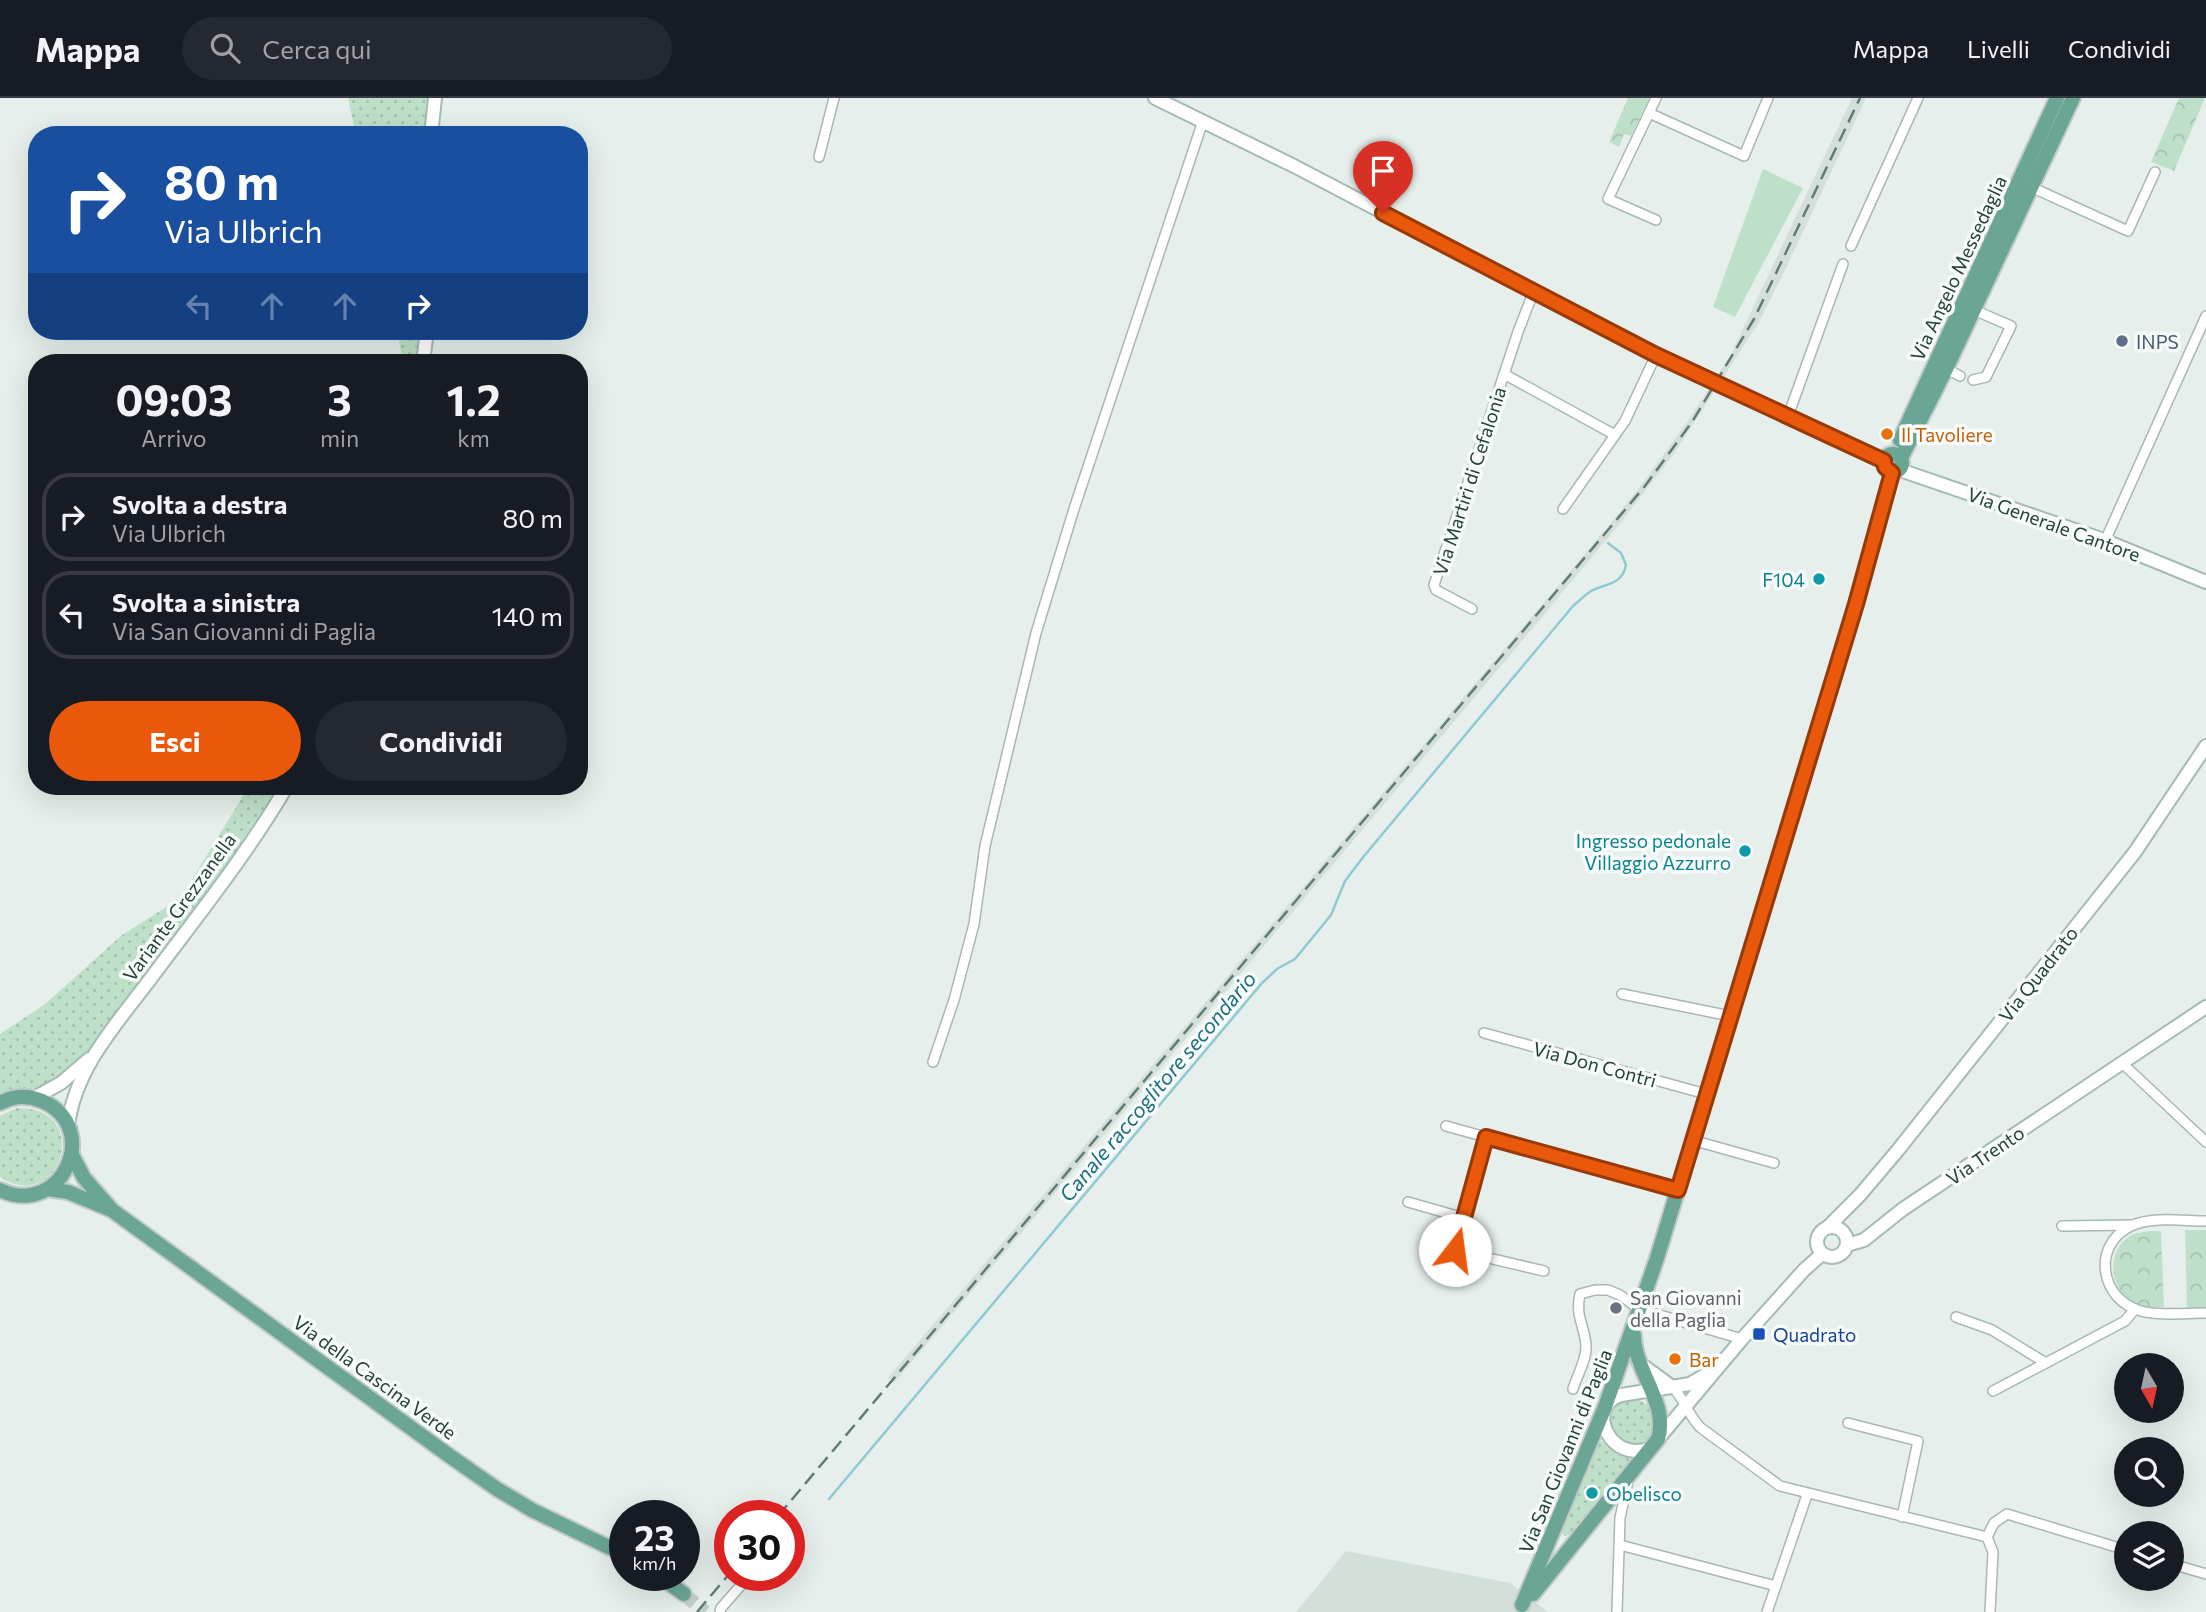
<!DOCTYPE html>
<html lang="it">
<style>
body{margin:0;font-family:Commissioner,sans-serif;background:#242831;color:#f1f3f6;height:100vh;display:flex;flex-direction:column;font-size:26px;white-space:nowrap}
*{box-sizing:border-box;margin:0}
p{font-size:23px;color:#9ea1a6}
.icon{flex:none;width:38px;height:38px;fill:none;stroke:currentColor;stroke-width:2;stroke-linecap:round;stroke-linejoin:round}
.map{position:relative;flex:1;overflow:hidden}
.sheet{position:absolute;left:28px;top:256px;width:560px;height:441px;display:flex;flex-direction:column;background:#171b24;border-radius:28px;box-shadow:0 7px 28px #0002}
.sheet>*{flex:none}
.top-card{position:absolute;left:28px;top:28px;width:560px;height:214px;border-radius:28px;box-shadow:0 7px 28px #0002;background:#1a4fa0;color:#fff;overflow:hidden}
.needle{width:46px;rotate:171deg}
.controls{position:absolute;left:2114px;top:1255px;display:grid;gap:14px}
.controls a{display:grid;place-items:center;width:70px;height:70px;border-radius:50%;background:#171b24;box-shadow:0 7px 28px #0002;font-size:35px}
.speed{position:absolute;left:609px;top:1402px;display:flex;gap:14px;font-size:35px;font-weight:700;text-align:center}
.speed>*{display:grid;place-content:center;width:91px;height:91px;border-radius:50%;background:#171b24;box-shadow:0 7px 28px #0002;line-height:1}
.speed small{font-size:18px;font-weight:400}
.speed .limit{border:10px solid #d22;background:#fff;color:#111}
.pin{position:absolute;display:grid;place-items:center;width:60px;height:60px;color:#fff;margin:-72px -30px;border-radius:50% 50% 50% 0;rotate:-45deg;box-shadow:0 0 7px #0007}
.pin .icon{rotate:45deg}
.me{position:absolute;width:77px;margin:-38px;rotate:15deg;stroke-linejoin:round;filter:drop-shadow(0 0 5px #0008)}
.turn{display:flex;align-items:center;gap:24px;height:147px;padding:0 21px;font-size:32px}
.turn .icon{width:91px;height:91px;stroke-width:2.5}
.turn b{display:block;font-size:49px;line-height:60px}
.lanes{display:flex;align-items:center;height:66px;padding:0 21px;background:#0003;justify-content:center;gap:35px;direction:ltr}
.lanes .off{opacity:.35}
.eta{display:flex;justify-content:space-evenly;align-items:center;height:119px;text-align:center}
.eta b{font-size:42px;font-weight:700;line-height:49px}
.primary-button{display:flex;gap:14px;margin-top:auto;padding:14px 21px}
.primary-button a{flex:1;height:80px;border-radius:42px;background:#ea580c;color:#fff;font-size:28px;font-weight:700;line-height:80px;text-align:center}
.primary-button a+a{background:#242831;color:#f1f3f6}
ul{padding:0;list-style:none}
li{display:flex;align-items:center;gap:21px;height:88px;margin:0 14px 10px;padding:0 7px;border:4px solid #363941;border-radius:28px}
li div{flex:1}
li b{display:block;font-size:26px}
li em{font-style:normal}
header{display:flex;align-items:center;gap:42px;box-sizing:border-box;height:98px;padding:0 35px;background:#171b24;border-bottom:2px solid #363941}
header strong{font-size:33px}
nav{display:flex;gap:38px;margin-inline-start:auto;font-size:24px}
.search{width:490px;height:63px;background:#242831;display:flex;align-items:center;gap:18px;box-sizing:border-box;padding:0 24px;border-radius:38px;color:#9ea1a6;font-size:26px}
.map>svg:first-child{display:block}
.built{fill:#d4dfda}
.grass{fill:url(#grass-dots)}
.forest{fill:url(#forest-crowns)}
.pitch{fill:#bfe0c8}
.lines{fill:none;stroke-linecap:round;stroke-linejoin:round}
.stream{stroke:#8ec9d4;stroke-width:2.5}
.primary-tunnel{stroke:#bfccc8;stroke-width:14;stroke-dasharray:14 7;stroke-linecap:butt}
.street-casing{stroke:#a8b8b2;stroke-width:12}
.secondary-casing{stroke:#a4bbb3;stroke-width:16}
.primary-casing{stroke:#c2cac8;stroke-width:18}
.street{stroke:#fff;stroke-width:9}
.secondary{stroke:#fff;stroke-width:12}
.primary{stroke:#6aa596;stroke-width:14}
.rail{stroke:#5f7d75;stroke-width:2.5;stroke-dasharray:14 7;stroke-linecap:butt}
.route-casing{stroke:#983908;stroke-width:18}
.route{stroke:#ea580c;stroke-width:12}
.service-dot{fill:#5c6f8a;stroke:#f7fbf9;stroke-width:2.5}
.food-dot{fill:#e8710a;stroke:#f7fbf9;stroke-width:2.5}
.culture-dot{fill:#0f9aa8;stroke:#f7fbf9;stroke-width:2.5}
.worship-dot{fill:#6b7280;stroke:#f7fbf9;stroke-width:2.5}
.transit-dot{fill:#1a4fb4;stroke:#f7fbf9;stroke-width:2.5}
.labels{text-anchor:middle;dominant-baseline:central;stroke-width:7;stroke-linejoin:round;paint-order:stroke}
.street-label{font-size:19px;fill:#24423a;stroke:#f7fbf9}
.service-label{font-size:19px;fill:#4e5e75;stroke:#f7fbf9;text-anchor:start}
.food-label{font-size:19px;fill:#c56008;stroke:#f7fbf9;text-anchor:start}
.culture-label{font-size:19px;fill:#0d838f;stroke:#f7fbf9;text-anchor:end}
.worship-label{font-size:19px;fill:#5b616d;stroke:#f7fbf9;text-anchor:start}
.transit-label{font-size:19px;fill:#164399;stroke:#f7fbf9;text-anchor:start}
.water-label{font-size:21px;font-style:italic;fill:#1c6f80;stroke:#f7fbf9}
</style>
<header>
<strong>Mappa</strong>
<div class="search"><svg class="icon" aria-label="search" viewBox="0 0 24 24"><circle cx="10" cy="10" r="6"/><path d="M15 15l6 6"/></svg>Cerca qui</div>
<nav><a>Mappa</a><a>Livelli</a><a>Condividi</a></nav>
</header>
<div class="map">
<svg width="2206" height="1514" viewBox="0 0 2206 1514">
<defs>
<pattern id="grass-dots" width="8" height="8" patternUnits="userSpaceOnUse" patternTransform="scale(1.75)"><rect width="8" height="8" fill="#bfe0c8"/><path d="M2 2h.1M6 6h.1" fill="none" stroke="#a4c1ad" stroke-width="1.8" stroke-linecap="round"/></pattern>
<pattern id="forest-crowns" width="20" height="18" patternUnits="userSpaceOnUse" patternTransform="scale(1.75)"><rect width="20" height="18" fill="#bfe0c8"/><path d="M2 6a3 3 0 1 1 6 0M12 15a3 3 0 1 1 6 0" fill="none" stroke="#a4c1ad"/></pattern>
</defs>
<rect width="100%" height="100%" fill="#e6efeb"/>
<g class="built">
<path d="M1852,0H1866L1786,170L1759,224L1673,357L1617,429L1512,555L894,1285L888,1280L1611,425L1642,386L1688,323L1731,256Z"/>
<path d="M1346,1453L1510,1485L1548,1514H1296Z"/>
</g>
<g class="grass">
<path d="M348,0H432L427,37H356Z"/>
<path d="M397,233H424L421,264H403Z"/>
<path d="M249,688H282C235,760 184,828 133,897C115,921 85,966 61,982C42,995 19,988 0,999V936L44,907L122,837L181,800Z"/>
<path d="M17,1010C95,1009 60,1118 0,1079V1018Z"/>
<circle cx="1632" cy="1324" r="23"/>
<path d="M1601,1343L1619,1355L1626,1357L1630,1362L1569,1437L1565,1438L1561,1434L1598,1345Z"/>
</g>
<g class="forest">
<path d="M1628,0H1649L1631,38L1624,36L1619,49L1609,44Z"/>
<path d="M2179,0H2205L2174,73L2151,64Z"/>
<path d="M2185,1132H2206V1211L2187,1210Z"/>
<path d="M2151,1133H2161L2164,1209C2155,1209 2145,1210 2137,1206C2113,1197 2104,1159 2125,1142C2132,1135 2141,1134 2151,1133Z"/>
</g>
<path class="pitch" d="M1763,71L1803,90L1735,219L1713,209Z"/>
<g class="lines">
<path class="stream" d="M829,1401L1262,885L1277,871L1295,861L1331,817L1345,783L1364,758L1573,508C1579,503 1585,497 1591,493C1607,485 1622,487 1626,467L1621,455L1608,445"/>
<path class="primary-tunnel" d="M684,1496L705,1514"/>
<defs>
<g id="street">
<path d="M1656,0L1649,15L1744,58L1768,0"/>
<path d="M1649,15L1608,101L1656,122"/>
<path d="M819,59L834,0"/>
<path d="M2031,89L2128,133L2155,74"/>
<path d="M1851,148L1918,0"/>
<path d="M1946,271L1960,278"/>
<path d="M1504,276L1615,337"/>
<path d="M1973,282L1986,279L2011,228L1974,212"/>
<path d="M1788,318L1843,166"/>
<path d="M1563,411L1625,323L1656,257"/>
<path d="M2105,443L2206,218"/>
<path d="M1472,511L1436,492L1434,487L1518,234L1533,195"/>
<path d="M1622,896L1730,918"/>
<path d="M1484,935L1706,996"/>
<path d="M933,964L954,902L974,826L985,748L1036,535L1074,411L1203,23"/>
<path d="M2122,965L2206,1044"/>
<path d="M1446,1028L1677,1092"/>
<path d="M1486,1039L1455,1152L1544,1173"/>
<path d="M1692,1042L1774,1065"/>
<path d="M1408,1104L1464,1120"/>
<path d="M2206,1123C2184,1123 2152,1118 2131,1128C2091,1147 2100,1202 2141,1213C2159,1218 2187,1215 2206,1215"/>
<path d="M2062,1128L2132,1127"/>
<path d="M1956,1219L1992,1232L2046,1265"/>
<path d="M1671,1288C1685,1300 1688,1318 1701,1330L1780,1388L1987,1439L1993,1454L1990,1514"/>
<path d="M1573,1291C1577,1277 1587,1262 1586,1247C1584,1226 1575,1218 1580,1196L1595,1192H1608L1620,1197L1639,1211L1742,1241"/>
<path d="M1993,1293L2125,1223L2135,1211"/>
<path d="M1848,1325L1918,1343L1902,1419"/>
<path d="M1987,1439L1994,1425L2007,1416L2126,1452"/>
<path d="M1620,1447L1776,1488"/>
<path d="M2172,1466L2206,1476"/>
<path d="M720,1514L721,1510L750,1477"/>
<path d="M1617,1514L1620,1420L1628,1383"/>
<path d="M1767,1514L1807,1397"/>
</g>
<g id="secondary">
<path d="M1155,0L1294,68L1656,257L1884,363"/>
<path d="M431,37L435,0"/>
<path d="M423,264L427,233"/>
<path d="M1900,372L2101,441L2206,484"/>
<path d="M34,1000L61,985L89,961"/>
<path d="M68,1029C74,968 123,919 157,872C202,812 249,753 287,688"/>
<circle cx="1832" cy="1144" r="15"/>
<path d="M1828,1129L1860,1097L1898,1052L2135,754L2206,648"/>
<path d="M1847,1147L1864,1142L1903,1111L2206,909"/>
<path d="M1638,1264L1671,1288"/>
<path d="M1658,1341L1742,1241L1804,1172L1822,1156"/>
<path d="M1651,1350C1610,1367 1584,1308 1621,1297L1690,1286L1707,1276"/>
</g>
<g id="primary">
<path d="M1900,342L2057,0"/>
<circle cx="1893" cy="365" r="9"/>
<path d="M1901,360L1946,271L2073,0"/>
<path d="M0,1005C13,998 28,997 42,1003C103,1029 62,1121 0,1092"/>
<path d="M72,1057L84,1080L113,1113L451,1359L497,1391L532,1412L625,1457"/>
<path d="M48,1091L68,1094L109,1111"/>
<path d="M658,1477L684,1496"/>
<path d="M1533,1496L1658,1341C1669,1305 1634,1273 1634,1237"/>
<path d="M1522,1507L1605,1309L1657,1160L1856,506L1892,375"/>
</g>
</defs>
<use href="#street" class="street-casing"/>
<use href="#secondary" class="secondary-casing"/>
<use href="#primary" class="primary-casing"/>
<use href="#street" class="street"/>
<use href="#secondary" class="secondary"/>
<use href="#primary" class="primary"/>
<g class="rail">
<path d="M778,1418L1645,388L1692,324L1754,221L1860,0"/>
<path d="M697,1514L730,1475"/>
</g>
</g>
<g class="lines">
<defs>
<path id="route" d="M1383,115L1656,257L1884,363L1885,369L1892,375L1856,506L1678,1092L1486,1039L1455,1152"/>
</defs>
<use href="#route" class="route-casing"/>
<use href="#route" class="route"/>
</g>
<circle class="service-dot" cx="2122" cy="243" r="7"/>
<g class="food-dot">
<circle cx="1887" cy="336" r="7"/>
<circle cx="1675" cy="1261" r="7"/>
</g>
<g class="culture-dot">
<circle cx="1819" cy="481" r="7"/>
<circle cx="1745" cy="753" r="7"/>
<circle cx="1592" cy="1395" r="7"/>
</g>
<circle class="worship-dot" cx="1616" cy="1210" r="7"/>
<rect class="transit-dot" x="1752" y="1229" width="14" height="14" rx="3.5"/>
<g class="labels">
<g class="street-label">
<text transform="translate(1958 170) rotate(-65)">Via Angelo Messedaglia</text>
<text transform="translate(1469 383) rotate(-72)">Via Martiri di Cefalonia</text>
<text transform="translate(2054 426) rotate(20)">Via Generale Cantore</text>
<text transform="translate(179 809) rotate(-54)">Variante Grezzanella</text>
<text transform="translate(2038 876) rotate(-52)">Via Quadrato</text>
<text transform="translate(1595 966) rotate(15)">Via Don Contri</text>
<text transform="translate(1985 1057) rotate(-34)">Via Trento</text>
<text transform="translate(375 1279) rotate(36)">Via della Cascina Verde</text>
<text transform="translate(1565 1353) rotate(-68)">Via San Giovanni di Paglia</text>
</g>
<g class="service-label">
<text x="2136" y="243">INPS</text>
</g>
<g class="food-label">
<text x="1901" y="336">Il Tavoliere</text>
<text x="1689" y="1261">Bar</text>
</g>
<g class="culture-label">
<text x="1805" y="481">F104</text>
<text x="1731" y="742">Ingresso pedonale<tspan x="1731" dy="22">Villaggio Azzurro</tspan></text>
<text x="1606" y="1395" text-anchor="start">Obelisco</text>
</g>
<g class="worship-label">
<text x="1630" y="1199">San Giovanni<tspan x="1630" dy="22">della Paglia</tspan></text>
</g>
<g class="transit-label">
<text x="1773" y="1236">Quadrato</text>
</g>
<g class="water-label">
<text transform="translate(1157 988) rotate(-50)">Canale raccoglitore secondario</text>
</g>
</g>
</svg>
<div class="controls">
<a><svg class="needle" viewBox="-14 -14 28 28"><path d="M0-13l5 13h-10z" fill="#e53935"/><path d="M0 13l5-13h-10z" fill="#9ea1a6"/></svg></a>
<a><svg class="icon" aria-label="search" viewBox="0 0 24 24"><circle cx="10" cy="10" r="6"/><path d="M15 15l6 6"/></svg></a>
<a><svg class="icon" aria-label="layers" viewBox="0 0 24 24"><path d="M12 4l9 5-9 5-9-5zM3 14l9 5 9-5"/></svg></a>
</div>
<div class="speed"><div>23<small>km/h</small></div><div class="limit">30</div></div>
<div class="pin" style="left:1383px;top:115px;background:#d93025"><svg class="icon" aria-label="arrive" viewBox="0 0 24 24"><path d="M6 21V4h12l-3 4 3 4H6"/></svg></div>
<svg class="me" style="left:1455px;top:1152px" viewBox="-20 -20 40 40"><circle r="19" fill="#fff"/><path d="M0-13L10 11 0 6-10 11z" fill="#ea580c"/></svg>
<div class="top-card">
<div class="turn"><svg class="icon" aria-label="right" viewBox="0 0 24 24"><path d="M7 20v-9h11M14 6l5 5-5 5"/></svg><div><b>80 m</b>Via Ulbrich</div></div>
<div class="lanes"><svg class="icon off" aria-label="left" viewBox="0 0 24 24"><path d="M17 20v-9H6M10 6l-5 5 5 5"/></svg><svg class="icon off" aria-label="ahead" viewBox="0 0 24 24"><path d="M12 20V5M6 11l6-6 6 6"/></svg><svg class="icon off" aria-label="ahead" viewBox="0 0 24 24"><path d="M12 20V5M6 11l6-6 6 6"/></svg><svg class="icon" aria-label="right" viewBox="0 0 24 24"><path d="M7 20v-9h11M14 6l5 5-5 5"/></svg></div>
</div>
<section class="sheet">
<div class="eta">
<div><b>09:03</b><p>Arrivo</p></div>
<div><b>3</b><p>min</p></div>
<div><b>1.2</b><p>km</p></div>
</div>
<ul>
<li><svg class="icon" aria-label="right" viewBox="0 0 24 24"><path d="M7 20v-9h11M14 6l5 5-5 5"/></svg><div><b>Svolta a destra</b><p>Via Ulbrich</p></div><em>80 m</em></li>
<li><svg class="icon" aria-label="left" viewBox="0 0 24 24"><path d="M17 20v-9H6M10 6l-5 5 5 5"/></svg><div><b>Svolta a sinistra</b><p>Via San Giovanni di Paglia</p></div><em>140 m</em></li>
</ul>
<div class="primary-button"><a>Esci</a><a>Condividi</a></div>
</section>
</div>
